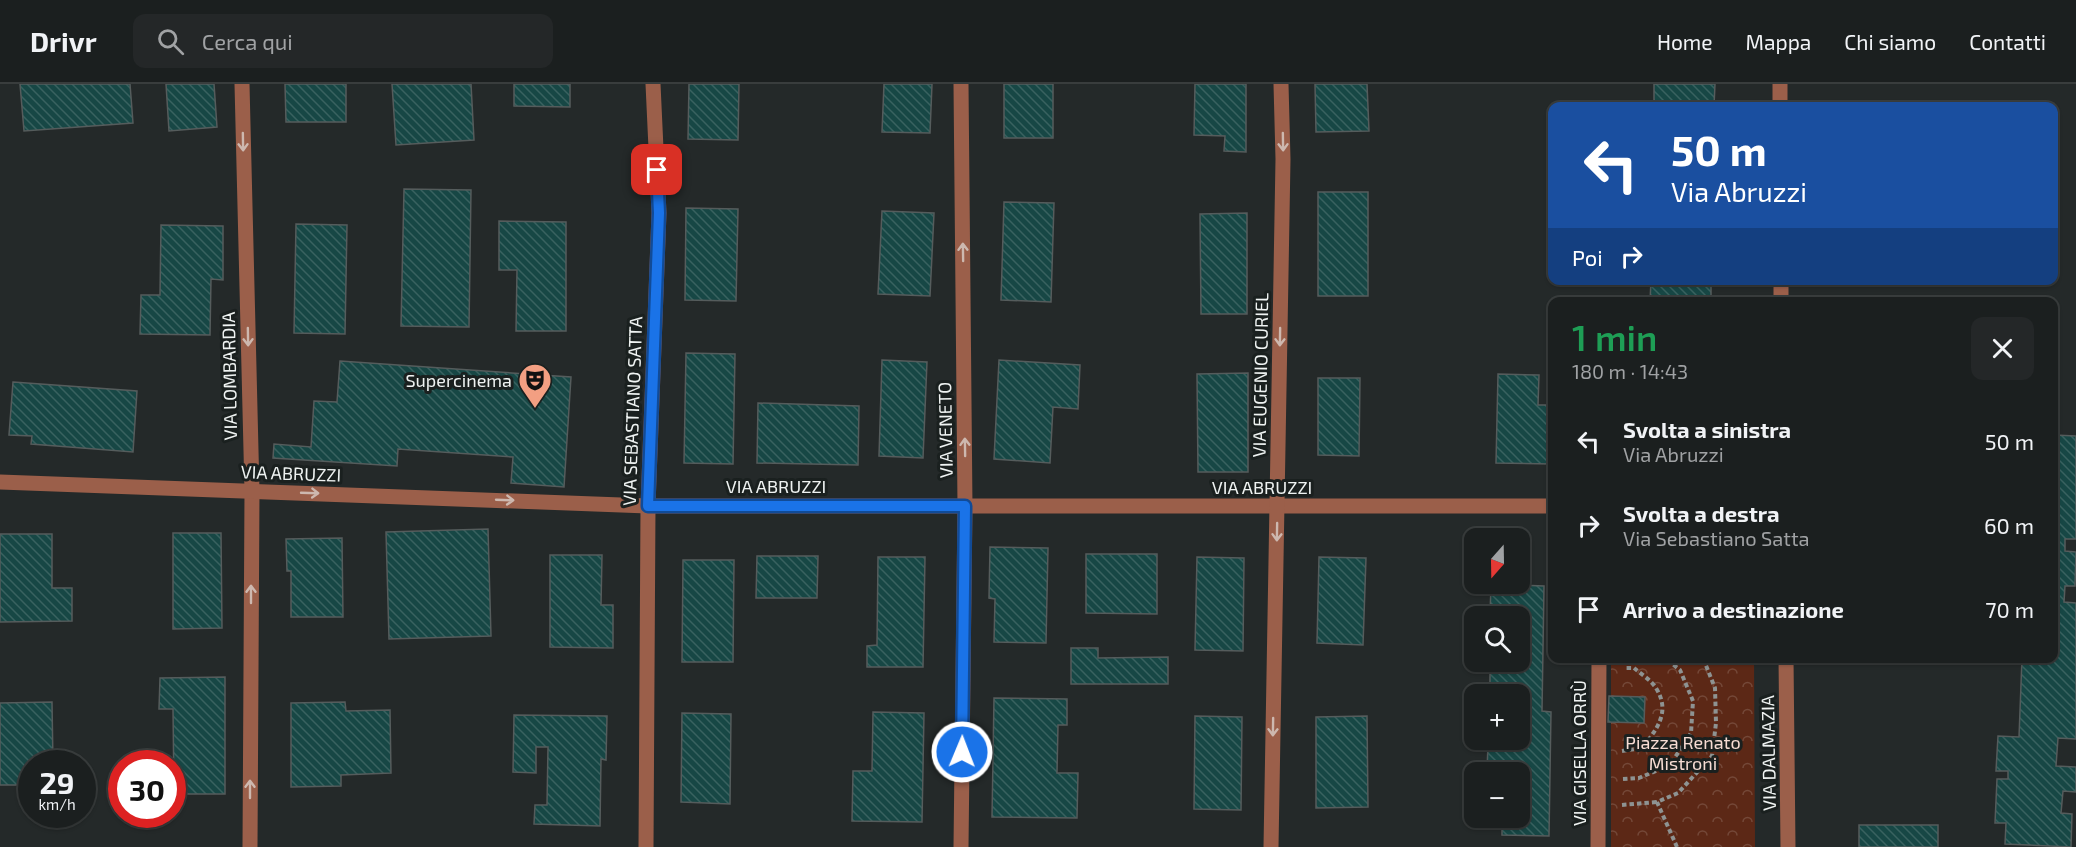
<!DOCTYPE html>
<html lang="it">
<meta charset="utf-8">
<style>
body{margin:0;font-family:"Exo 2",sans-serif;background:#242728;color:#f1f3f6;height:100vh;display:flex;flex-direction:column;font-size:22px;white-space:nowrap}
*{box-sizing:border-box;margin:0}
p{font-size:20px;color:#a0a2a4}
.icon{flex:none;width:33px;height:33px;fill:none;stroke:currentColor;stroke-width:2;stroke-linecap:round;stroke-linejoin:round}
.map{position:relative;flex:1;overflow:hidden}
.drawer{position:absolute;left:1548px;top:213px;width:510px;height:366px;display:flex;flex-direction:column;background:#1b1f1f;border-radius:12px;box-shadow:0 2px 4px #0004,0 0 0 2px #393d3d}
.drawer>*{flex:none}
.hud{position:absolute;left:1548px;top:18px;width:510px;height:183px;border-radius:12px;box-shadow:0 2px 4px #0004,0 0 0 2px #393d3d;background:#1a4fa0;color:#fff;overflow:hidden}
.needle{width:39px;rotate:200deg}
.buttons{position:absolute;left:1464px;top:444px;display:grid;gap:12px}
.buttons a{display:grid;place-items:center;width:66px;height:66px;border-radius:12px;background:#1b1f1f;box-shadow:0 2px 4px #0004,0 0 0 2px #393d3d;font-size:30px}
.speed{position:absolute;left:18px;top:666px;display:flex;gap:12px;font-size:30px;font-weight:700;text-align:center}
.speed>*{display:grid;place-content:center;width:78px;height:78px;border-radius:50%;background:#1b1f1f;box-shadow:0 2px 4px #0004,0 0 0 2px #393d3d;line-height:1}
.speed small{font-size:15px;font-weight:400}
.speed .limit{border:9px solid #d22;background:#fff;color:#111}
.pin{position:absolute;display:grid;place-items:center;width:51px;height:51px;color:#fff;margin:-26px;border-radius:12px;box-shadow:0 3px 9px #0006}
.me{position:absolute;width:66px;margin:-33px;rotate:1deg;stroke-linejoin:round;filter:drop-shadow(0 0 4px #0008)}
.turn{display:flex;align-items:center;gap:21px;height:126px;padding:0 24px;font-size:27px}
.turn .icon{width:78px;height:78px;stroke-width:2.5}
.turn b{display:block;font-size:42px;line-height:51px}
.then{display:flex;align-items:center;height:57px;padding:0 24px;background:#0003;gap:12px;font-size:22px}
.round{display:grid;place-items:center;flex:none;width:63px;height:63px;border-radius:12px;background:#242728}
.summary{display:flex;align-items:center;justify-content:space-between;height:102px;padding:0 24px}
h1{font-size:36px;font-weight:600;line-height:45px;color:#1e9e55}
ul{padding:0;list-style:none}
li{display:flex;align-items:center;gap:18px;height:84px;padding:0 24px}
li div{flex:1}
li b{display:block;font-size:22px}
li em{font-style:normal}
header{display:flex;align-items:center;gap:36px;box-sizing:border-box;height:84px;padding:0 30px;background:#1b1f1f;border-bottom:2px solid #393d3d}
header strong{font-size:28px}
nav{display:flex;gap:33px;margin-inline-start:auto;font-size:21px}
.search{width:420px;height:54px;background:#242728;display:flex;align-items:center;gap:15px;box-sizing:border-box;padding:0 21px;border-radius:12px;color:#a0a2a4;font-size:22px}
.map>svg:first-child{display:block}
.forest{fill:url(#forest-crowns)}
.building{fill:url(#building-back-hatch);stroke:#555c5c;stroke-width:1.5}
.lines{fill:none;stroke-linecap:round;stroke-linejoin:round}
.path{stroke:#8e9392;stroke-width:4;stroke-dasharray:4.5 3;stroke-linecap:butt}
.minor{stroke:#9b5f4a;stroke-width:15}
.oneway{stroke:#cdb8af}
.route-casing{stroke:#114b97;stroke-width:15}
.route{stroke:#1a73e8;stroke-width:10}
.labels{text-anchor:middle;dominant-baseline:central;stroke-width:6;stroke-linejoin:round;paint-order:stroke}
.street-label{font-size:18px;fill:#eff3f2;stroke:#1a201f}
.poi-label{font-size:18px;fill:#eff3f2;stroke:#1a201f;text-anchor:end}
.park-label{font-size:18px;fill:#f6dcd3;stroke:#1a201f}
</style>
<header>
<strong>Drivr</strong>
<div class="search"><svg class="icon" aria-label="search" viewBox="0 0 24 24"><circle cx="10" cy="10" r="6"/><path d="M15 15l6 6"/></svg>Cerca qui</div>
<nav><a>Home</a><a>Mappa</a><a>Chi siamo</a><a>Contatti</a></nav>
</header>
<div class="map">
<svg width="2076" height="763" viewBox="0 0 2076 763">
<defs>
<pattern id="forest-crowns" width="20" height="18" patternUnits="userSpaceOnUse" patternTransform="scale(1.5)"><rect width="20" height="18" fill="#5c2816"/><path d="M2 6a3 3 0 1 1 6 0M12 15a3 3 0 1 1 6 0" fill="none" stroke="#744838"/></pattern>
<pattern id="building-back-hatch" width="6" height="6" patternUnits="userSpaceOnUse" patternTransform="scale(1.5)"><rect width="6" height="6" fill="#174745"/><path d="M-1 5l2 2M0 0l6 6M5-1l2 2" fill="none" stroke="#396260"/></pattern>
</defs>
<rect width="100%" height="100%" fill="#242929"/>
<path class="forest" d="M1611,575H1754L1755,763H1611Z"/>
<g class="building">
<path d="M20,0H130L133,39L24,47Z"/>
<path d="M166,0H214L217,43L169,47Z"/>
<path d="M285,0H346V38H286Z"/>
<path d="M392,0H471L474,56L396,61Z"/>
<path d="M514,0H570V23L514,22Z"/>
<path d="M689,0H739L738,56L688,55Z"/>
<path d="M884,0H932L930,49L882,48Z"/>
<rect x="1004" y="0" width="49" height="54"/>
<path d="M1195,0H1246V68L1224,67L1225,52L1194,51Z"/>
<path d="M1315,0H1367L1369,47L1316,48Z"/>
<path d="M1654,0H1715L1714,22H1654Z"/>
<path d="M404,105L471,106L469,243L401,242Z"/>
<rect x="1318" y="108" width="50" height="104"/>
<path d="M1004,118L1054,119L1051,218L1001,216Z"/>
<path d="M686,124L738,125L736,217L685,216Z"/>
<path d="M882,127L934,129L930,212L878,210Z"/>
<path d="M1247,129V230H1201L1200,130Z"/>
<path d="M499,137L566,138V247H516L517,186H499Z"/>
<path d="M296,140L347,141L345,250L294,249Z"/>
<path d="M161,141L223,142V196L211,195L210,251L140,250L141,211H160Z"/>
<path d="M1651,196H1711V218H1650Z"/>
<path d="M686,269L735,270L733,380L684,379Z"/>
<path d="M882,276L927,278L923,374L879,372Z"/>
<path d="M999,276L1080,281L1078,325L1053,323L1050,379L994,375Z"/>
<path d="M340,277L571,293L564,403L511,399L513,373L398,365L397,382L273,374L274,360L311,363L314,317L337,318Z"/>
<path d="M1248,289V388H1198L1197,290Z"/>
<path d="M1498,290L1539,291L1538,321H1552V380L1496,379Z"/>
<path d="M1318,294H1360L1359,372L1318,371Z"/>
<path d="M13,298L137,307L133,368L31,360L32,352L9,351Z"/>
<path d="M758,319L859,322L858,381L757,379Z"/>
<path d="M2054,351L2076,352V455H2065V467L2076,468L2075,502H2065L2064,518L2076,519V655L2058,654L2056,682L2076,683V708L2063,707L2061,729L2072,730L2071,763L2005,760L2006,739H1995L1997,695H2008V687H1996L1998,652L2019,653L2022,574H2054Z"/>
<path d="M488,445L491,552L389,555L386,448Z"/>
<path d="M173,449H221L222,544L173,545Z"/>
<path d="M0,450H52V504H72V537L0,538Z"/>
<path d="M342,454L343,533H291V487H287L286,455Z"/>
<path d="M990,463L1048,464L1046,559L994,558L995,515L989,514Z"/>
<path d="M1086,470H1157V530L1086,529Z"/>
<path d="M550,471H602L601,521H613V564L550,563Z"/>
<path d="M757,472H818L817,514H756Z"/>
<path d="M878,473H925L923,583H867V562L877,561Z"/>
<path d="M1197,473L1244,474L1243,567L1195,566Z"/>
<path d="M1319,473L1366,474L1363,561L1317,559Z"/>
<path d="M683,476H734L733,578H682Z"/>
<path d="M1491,500L1544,502L1542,627L1551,628L1549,752L1502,751V734H1520V688H1487L1488,660H1499V656H1520V610H1490V588H1481L1482,578H1520V532H1490Z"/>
<path d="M1071,564H1098V574L1168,573V600H1071Z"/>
<path d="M225,593V710H174L173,625H159L160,594Z"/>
<path d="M1609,612L1645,613L1644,639L1608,638Z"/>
<path d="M994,614L1067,615V641H1058L1057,689H1078L1077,734L992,733Z"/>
<path d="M52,618L53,680H32V701H0V619Z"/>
<path d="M345,618L346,627L390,626L391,689L341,691V702L291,703V619Z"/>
<path d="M873,628L924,629L922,738L852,737L853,687H872Z"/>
<path d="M682,629L731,630L730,720L681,718Z"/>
<path d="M514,631L607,632L606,676L601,675L600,742L534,740L535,721H547L548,663H536V689L513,688Z"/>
<path d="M1195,632L1242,633L1241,726L1194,725Z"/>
<path d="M1367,632L1368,723L1316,724V633Z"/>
<rect x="1859" y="741" width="79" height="22"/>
</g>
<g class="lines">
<g class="path">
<path d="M1622,667L1642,664C1657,645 1671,628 1656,604C1651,596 1641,590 1634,584H1624"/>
<path d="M1623,695L1639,694L1670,681L1691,649L1693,617L1680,586L1665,574"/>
<path d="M1622,721L1657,718"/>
<path d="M1677,763L1657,718L1678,709L1712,672L1716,639L1715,604L1703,574"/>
</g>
<g class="minor">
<path d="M242,0L252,407L250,763"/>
<path d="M961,0L965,422L961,763"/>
<path d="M1780,0V22"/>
<path d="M1781,196V218"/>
<path d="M0,398L648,422H1552"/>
<path d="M1786,574L1788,763"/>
<path d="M646,763L648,422L659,129L653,0"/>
<path d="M1271,763L1283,75L1281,0"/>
<path d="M1598,763L1599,574"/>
</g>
</g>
<defs><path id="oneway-shaft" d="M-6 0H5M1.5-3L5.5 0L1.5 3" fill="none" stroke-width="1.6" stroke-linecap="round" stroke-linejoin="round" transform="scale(1.5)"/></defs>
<g class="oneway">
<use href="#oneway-shaft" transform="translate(243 58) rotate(89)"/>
<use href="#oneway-shaft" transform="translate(1283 58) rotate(89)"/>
<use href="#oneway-shaft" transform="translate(963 168) rotate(-91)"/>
<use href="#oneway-shaft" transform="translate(248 253) rotate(89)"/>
<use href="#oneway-shaft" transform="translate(1280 253) rotate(91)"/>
<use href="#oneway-shaft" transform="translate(965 363) rotate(-91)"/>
<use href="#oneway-shaft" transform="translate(310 409) rotate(2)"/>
<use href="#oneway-shaft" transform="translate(505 416) rotate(2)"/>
<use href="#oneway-shaft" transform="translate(1277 448) rotate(91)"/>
<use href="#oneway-shaft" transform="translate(251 510) rotate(-90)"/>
<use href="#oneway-shaft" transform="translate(1273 643) rotate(91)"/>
<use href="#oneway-shaft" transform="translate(250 705) rotate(-90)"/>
</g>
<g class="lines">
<defs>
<path id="route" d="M657,86L659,129L648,422H965L962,668"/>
</defs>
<use href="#route" class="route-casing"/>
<use href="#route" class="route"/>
</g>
<defs>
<symbol id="theatre-pin" viewBox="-11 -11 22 30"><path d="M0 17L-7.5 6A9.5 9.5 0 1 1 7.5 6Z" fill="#f39f82" stroke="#1a201f"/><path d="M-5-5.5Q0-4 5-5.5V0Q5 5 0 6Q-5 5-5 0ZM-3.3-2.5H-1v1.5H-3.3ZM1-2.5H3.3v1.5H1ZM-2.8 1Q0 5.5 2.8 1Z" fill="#111"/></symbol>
</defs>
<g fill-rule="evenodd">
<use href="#theatre-pin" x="516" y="277" width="38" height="52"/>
</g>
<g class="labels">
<g class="street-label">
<text transform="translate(1260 291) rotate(-89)">VIA EUGENIO CURIEL</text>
<text transform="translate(229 292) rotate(-91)">VIA LOMBARDIA</text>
<text transform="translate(632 327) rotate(-88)">VIA SEBASTIANO SATTA</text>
<text transform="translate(945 346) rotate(-91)">VIA VENETO</text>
<text transform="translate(291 389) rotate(2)">VIA ABRUZZI</text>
<text x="776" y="402">VIA ABRUZZI</text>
<text x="1262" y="403">VIA ABRUZZI</text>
<text transform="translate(1579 669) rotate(-90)">VIA GISELLA ORRÙ</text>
<text transform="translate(1768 669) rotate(-91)">VIA DALMAZIA</text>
</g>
<g class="poi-label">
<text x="512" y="296">Supercinema</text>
</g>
<g class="park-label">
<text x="1683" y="658">Piazza Renato<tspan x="1683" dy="21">Mistroni</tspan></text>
</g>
</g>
</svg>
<div class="buttons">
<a><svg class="needle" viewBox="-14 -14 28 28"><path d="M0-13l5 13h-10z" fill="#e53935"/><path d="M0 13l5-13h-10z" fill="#a0a2a4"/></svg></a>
<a><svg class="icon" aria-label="search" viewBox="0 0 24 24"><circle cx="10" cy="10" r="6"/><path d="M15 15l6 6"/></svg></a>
<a>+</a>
<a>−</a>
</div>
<div class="speed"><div>29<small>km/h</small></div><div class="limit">30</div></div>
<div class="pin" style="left:657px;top:86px;background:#d93025"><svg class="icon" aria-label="arrive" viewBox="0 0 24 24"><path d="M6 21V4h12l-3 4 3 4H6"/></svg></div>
<svg class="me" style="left:962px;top:668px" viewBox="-20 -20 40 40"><circle r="17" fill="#1a73e8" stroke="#fff" stroke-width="3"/><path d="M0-11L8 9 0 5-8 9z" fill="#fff"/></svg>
<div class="hud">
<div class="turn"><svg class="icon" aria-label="left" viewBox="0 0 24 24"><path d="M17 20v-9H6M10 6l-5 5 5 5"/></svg><div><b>50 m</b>Via Abruzzi</div></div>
<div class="then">Poi<svg class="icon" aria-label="right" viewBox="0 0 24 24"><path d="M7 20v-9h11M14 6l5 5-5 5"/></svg></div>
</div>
<section class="drawer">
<div class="summary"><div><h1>1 min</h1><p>180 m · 14:43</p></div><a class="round"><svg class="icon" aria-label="close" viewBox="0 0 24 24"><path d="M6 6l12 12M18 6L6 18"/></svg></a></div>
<ul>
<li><svg class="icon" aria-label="left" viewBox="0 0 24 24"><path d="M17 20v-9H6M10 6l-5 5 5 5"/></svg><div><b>Svolta a sinistra</b><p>Via Abruzzi</p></div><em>50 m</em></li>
<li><svg class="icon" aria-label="right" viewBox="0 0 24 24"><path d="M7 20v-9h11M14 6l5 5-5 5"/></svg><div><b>Svolta a destra</b><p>Via Sebastiano Satta</p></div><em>60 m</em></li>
<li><svg class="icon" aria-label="arrive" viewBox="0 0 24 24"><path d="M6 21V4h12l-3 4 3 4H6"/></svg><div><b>Arrivo a destinazione</b></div><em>70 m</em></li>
</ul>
</section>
</div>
